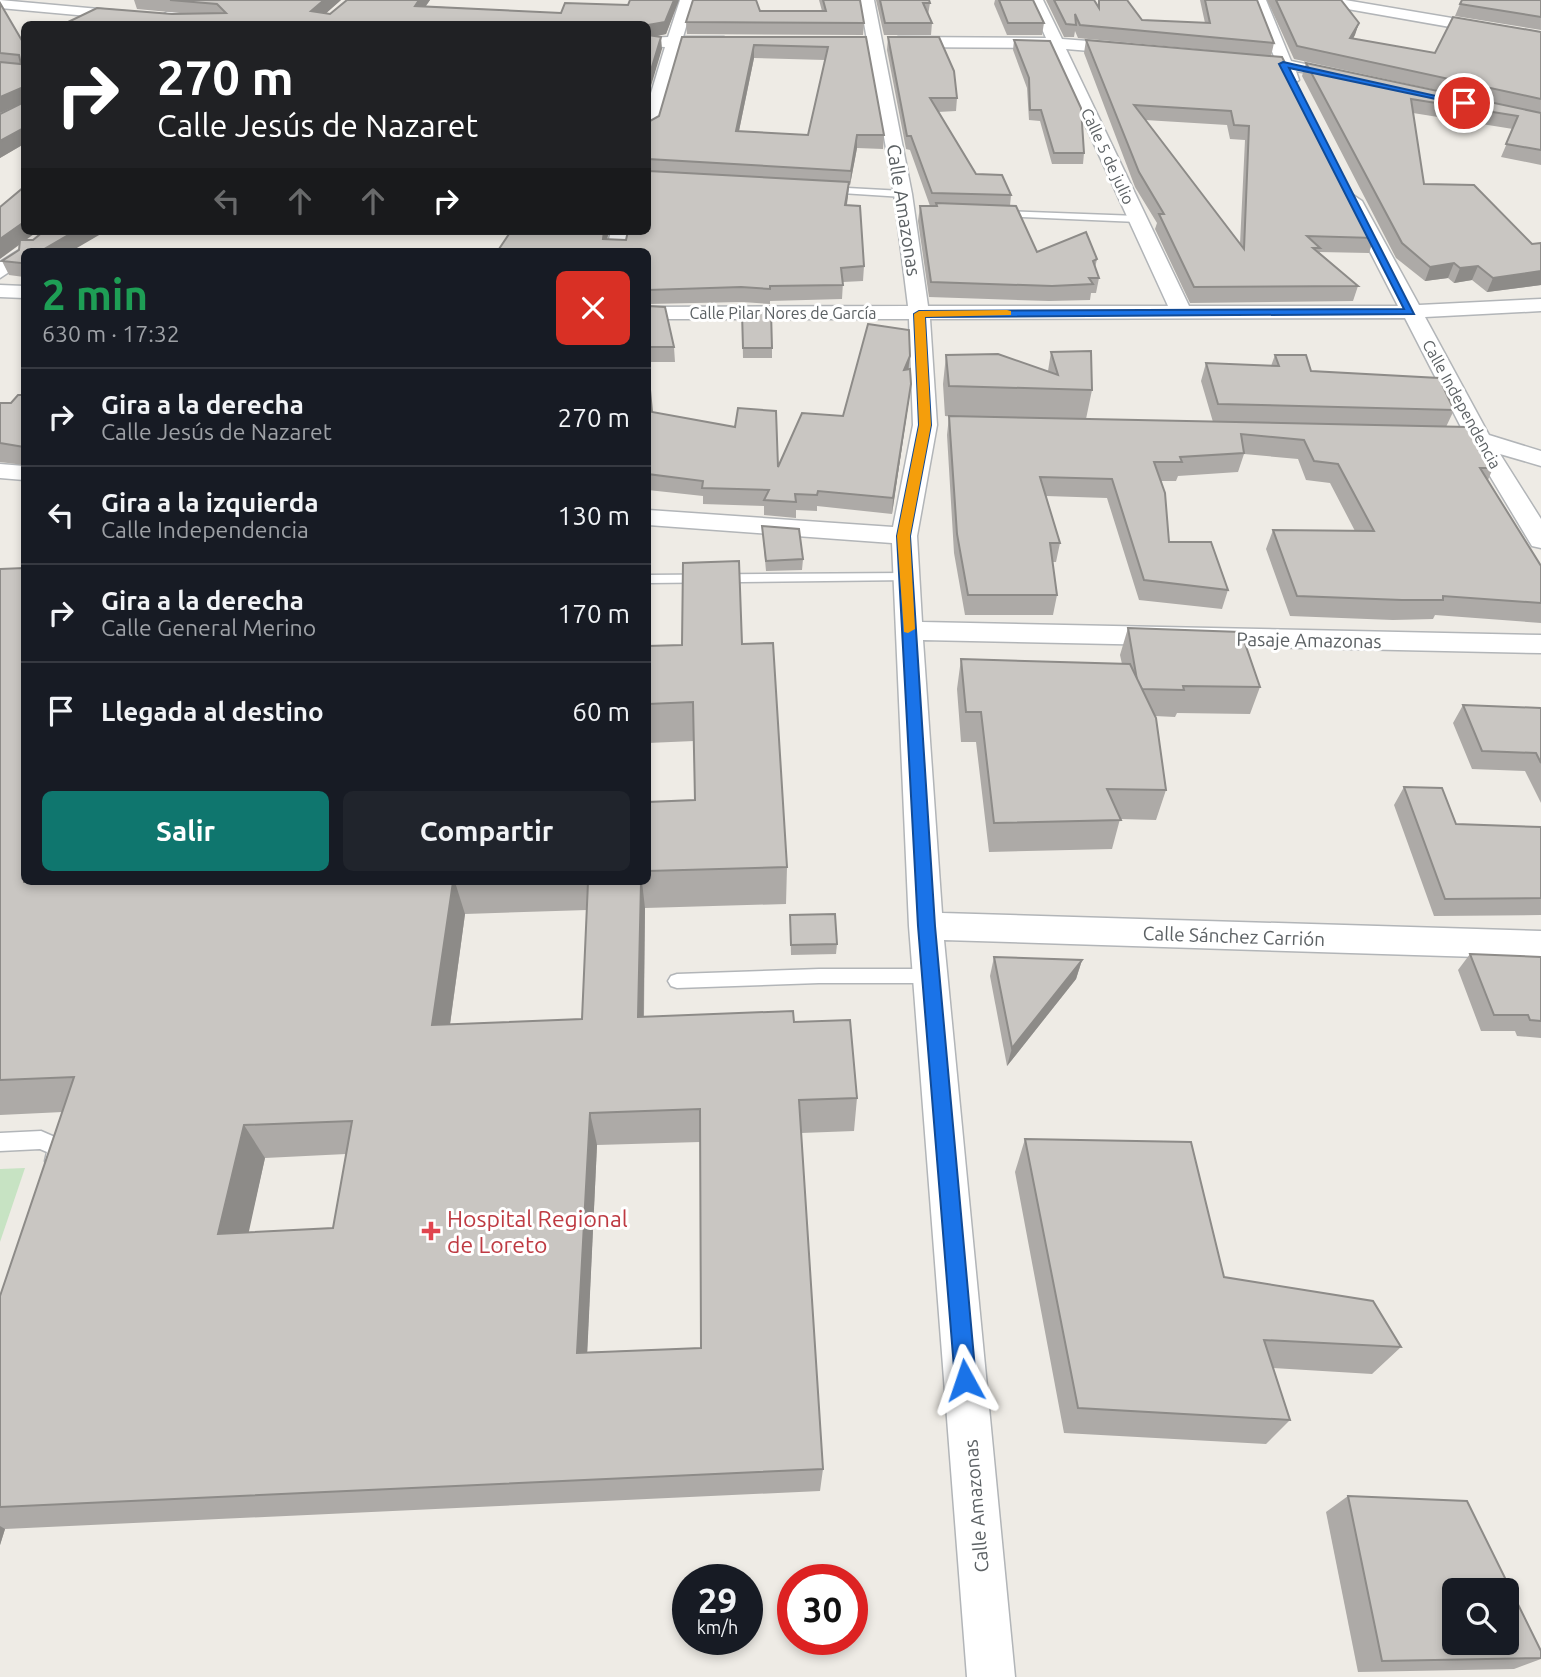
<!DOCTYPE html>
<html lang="es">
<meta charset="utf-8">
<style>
body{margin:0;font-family:Ubuntu,sans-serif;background:#20242c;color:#f1f3f6;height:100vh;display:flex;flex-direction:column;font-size:26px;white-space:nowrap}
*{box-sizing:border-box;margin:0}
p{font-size:23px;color:#9ea1a6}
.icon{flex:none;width:38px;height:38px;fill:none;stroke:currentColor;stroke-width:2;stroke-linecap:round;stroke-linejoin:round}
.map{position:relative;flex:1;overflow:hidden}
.side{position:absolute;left:21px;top:248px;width:630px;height:637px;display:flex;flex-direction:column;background:#171b24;border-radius:10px;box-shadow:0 4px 10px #0003}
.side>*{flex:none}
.hud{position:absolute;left:21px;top:21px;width:630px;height:214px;border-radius:10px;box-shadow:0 4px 10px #0003;background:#202124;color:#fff;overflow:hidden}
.fabs{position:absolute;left:1442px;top:1578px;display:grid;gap:14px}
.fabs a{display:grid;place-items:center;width:77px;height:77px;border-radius:10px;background:#171b24;box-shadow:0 4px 10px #0003;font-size:35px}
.speed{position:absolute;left:672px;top:1564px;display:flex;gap:14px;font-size:35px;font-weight:700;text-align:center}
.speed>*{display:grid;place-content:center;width:91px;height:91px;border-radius:50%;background:#171b24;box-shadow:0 4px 10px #0003;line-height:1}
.speed small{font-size:18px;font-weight:400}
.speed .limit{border:10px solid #d22;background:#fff;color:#111}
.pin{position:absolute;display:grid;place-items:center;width:60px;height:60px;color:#fff;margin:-30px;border:4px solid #fff;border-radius:50%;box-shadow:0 2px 7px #0007}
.me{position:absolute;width:77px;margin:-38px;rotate:355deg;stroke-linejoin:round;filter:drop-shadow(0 0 5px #0008)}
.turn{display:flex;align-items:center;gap:24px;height:147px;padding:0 21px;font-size:32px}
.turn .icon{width:91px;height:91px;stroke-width:2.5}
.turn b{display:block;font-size:49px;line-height:60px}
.lanes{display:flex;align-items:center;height:66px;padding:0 21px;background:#0003;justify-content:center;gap:35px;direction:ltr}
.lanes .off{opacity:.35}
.round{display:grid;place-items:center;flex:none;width:74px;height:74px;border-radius:10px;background:#20242c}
.headline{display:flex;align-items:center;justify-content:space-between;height:119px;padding:0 21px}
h1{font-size:42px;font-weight:600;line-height:52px;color:#1e9e55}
.cta{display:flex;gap:14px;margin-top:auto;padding:14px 21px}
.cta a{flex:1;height:80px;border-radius:10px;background:#0f766e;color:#fff;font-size:28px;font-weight:600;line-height:80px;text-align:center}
.cta a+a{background:#20242c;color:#f1f3f6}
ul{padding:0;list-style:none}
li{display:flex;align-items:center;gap:21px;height:98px;padding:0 21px;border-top:2px solid #363941}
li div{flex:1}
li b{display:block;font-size:26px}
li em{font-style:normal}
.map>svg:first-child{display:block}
.green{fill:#c7e3c3}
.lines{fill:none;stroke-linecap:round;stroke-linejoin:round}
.service-casing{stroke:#b2b5b8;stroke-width:3}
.minor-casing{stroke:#b2b5b8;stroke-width:3}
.service{fill:#fff;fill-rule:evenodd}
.minor{fill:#fff;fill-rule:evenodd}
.wall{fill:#adaaa7;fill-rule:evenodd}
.shaded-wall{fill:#8d8b88}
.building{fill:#c9c6c2;stroke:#8d8b88;stroke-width:2;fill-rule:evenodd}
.route{fill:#1a73e8;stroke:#114b97;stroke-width:2}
.slow{fill:#f59e0b}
.health-dot{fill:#e0444e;stroke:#fff;stroke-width:2.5}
.labels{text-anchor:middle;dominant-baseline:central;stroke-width:6;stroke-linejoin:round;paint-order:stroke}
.far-street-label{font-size:16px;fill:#5c6164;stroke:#fff}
.street-label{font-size:19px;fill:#5c6164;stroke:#fff}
.near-health-label{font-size:23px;fill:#be3a42;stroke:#fff;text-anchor:start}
</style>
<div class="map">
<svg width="1541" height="1677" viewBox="0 0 1541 1677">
<rect width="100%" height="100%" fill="#eeebe5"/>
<path class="green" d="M25,1168L0,1242V1169Z"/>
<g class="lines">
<defs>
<g id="service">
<path d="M829,187L903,191L908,194L903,197L826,192V188Z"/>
<path d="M1000,211L1138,216L1143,219L1138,222L997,216V212Z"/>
<path d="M906,573L913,577L911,580L648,583V575Z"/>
<path d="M819,969H931L937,971L940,976L937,981L931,983H819L677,988L671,986L668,981L671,976L677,974Z"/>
<path d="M41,1131L64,1141L66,1147L62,1167L55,1170L48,1167L45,1161L47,1152L40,1149L0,1151V1133Z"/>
</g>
<g id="minor">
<path d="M0,0L132,12L139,16L132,20L0,8Z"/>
<path d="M184,0H201L166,24H150Z"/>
<path d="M680,0H694L683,37H724L732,42L724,47H681L657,129L648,134V103L665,47L648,46V38L668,37Z"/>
<path d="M860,0H874L912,194L928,306H1168L1050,48L898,47L890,42L898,37L1046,38L1029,0H1043L1062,39L1126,44L1134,49L1126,54L1066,49L1189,306H1398L1344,201L1353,195L1362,201L1419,305L1541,299V311L1425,317L1489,435L1541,451V466L1500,454L1541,519V548L1532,546L1472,446L1426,439L1422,434L1426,429L1463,431L1405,318L930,319L937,425L917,536L922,622L1541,635V653L923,640L942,913L1541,931V959L944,940L1015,1677H967L909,926L892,543L648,525V510L893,527L913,425L909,319H648V307L908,306L894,194Z"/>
<path d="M1252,0H1266L1291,61L1351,74V80L1296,71L1299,80L1291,85L1285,83L1278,68L1238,64V58L1275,59Z"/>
<path d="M1312,0H1345L1541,33V43L1319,4Z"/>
<path d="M611,231H631L626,252H606Z"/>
<path d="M24,247L33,252H24V262L0,278V262Z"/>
<path d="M0,285L24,286V298L0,297Z"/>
<path d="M0,464L24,466V480L0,478Z"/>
</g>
</defs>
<use href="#service" class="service-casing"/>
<use href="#minor" class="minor-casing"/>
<use href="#service" class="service"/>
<use href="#minor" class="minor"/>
</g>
<g class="wall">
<path d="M134,0H341L326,13L330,14L347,0H430L426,6L561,13L628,5L630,0H679L666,34L656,36L662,49L172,14H190L137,9Z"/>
<path d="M819,0H860L864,23L863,35L687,34L686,22L760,11H822Z"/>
<path d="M876,0H929L930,3L928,15L932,23L931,35H884Z"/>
<path d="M995,0H1033L1044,23L1042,35H1007L994,4Z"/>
<path d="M1046,0H1094L1098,6V0H1127L1142,20L1205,23L1200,0H1257L1274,43L1271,56L1374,238L1369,253L1319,252L1358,286L1353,301L1190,303L1155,229L1157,223L1135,187L1084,53L1086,40L1228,52L1078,38L1075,31L1074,37H1064ZM1145,120L1227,125L1230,139L1245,140L1240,244Z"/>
<path d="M1267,0H1341L1359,23L1353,39L1435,53L1541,32V113L1294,59Z"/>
<path d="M1541,0V30L1455,16L1460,4Z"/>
<path d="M0,3L24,44V144L0,158V114L14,107L0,113Z"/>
<path d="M682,37H866L884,135L883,149L857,148L850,185H849L847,205L864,266L863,281L843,282L842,299L770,301V304L742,302L648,304V306L674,347L675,362H648V252L511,231H609L607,239L626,240L648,231V122L659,116ZM754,58L825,60L808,135L739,131Z"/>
<path d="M888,37L957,98L956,111L938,112L976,174L1011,195L1010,206L1037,252L1097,259L1095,268L1099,278L1096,293H1091L1090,300L1049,301L929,297L918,221L920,206H930L910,150L906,149L887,50Z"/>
<path d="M1014,40L1084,153L1083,164H1052L1040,121L1029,120L1027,88L1013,50Z"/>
<path d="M1306,63L1541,113V165L1501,157L1513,129L1413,113L1424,184L1532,244L1541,243V285L1487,292L1472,280L1454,283L1448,278L1425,281L1396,258L1302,76Z"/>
<path d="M38,231L26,240L24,277L9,275L2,261L19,250L20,244L0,259Z"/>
<path d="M742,312L772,348V358H743Z"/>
<path d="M1051,352L1092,390L1086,419L1213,422L1201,381L1206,363L1271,366L1275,355L1311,371L1454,410L1446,427L1493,468L1488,480L1541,566V623L1435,615L1433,619L1393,620L1290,616L1266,549L1273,530L1355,531L1330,483L1306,480L1298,459L1244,454L1238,472L1178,476L1176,481H1161L1169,542L1228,590L1222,609L1139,600L1107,498L1046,496L1060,543L1056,562H1052L1057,595L1053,615H965L954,553L947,435L949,416L1049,418L945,416L943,384L946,355L1048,371Z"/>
<path d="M910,356L909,369L911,384L909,399L892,514L817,506V511L796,510V518L764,515V506L703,504V496L648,490V367L652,412L778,467L843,416Z"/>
<path d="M24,395V465L0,462V403H11Z"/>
<path d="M762,526L803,559L802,570L766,571Z"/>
<path d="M0,569L24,882H648V802L695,800L694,741L648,743V646L742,644L787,867L786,904L645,908L644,1017L794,1022L857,1098L854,1131L801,1133L823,1469L820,1491L5,1529L0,1545V1296L63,1112L0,1115ZM587,910L582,1019L450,1025L465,914ZM700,1142L701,1348L587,1352L597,1145ZM346,1154L333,1228L248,1232L265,1158Z"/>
<path d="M1128,628L1260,687L1250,714L1177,713L1175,717L1155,716L1166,790L1156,820L1120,819L1112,849L989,852L976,742H961L957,689L961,659L1122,664L1120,655Z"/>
<path d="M1463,705L1541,708V803L1525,771L1472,769L1453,723Z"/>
<path d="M1404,787L1456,824L1541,827V915L1434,916L1394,805Z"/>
<path d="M790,915L837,944L836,954L791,955Z"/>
<path d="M1470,954L1541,957V1038L1517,1036L1515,1031H1481L1458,970Z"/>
<path d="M994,957L1082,960L1076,979L1007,1066L990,976Z"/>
<path d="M1025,1139L1224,1277L1401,1347L1372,1374L1273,1368L1290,1420L1266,1444L1064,1433L1015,1172Z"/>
<path d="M1348,1496L1541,1651V1659L1514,1669L1358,1672L1326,1512Z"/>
</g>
<g class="shaded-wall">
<path d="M324,0H341L314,24L311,11Z"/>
<path d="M419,0H430L417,18L415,6Z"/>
<path d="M674,0H679L666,34L648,38V25Z"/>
<path d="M1359,23L1355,35L1346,51L1350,38Z"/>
<path d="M661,37L662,49L648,96V80Z"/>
<path d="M754,45V58L736,145V131Z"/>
<path d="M21,88L24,102L0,113V97Z"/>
<path d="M24,128V144L0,158V141Z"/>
<path d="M857,135V148L850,185L851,171Z"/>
<path d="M849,182L848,196L844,220L845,205Z"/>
<path d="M24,222V231H38L0,259V239Z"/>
<path d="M75,231H106L70,252H39Z"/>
<path d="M604,231H609L604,252L603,239Z"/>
<path d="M1454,263L1448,278L1425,281L1430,267Z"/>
<path d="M1478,266L1472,280L1454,283L1460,268Z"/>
<path d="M1541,271V285L1487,292L1493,278Z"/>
<path d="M910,356L908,371L904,370Z"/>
<path d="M911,384L909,399L892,514L893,498Z"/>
<path d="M453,882H455L465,914L445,1060L432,1025Z"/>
<path d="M641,882H642L645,908L643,1052L638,1017Z"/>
<path d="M1082,960L1076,979L1007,1066L1012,1048Z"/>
<path d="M590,1113L597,1145L586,1379L577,1353Z"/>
<path d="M244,1125L265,1158L242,1263L218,1234Z"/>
<path d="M0,1526L5,1529L0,1545Z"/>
</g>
<g class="building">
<path d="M170,0H324L311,11L330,14L347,0H419L415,6L561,13L565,3L628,5L630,0H674L665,22L648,25L64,24L97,8L172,14L226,13L217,4Z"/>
<path d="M693,0H756L760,11H826L823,0H860L864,23L686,22Z"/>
<path d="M880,0H929L930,3H923L932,23H885Z"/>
<path d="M999,0H1033L1044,23H1008Z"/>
<path d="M1054,0H1094L1099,8V0H1127L1142,20L1210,23L1205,0H1257L1274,43L1080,25L1075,14L1076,25L1066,24Z"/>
<path d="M1276,0H1341L1359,23L1350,38L1435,53L1453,17L1541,32V99L1297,46Z"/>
<path d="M1462,0H1541V17L1460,4Z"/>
<path d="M0,3L24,44V128L0,141V114L20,104L21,88L0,97V62L21,64L19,55L0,53Z"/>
<path d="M648,35L661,37L648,80Z"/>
<path d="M682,37H866L884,135H857L851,171L648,159V122L659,116ZM754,45L828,47L808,135L736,131Z"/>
<path d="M888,37H939L954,71L957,98H930L976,174L1002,175L1011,195L932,193L911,136H907Z"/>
<path d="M1014,40L1050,41L1081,108L1084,153H1054L1041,110H1030L1029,78Z"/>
<path d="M1086,40L1282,57L1374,238L1307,236L1320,248H1313L1358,286L1194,287L1159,214H1164L1139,172ZM1134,105L1231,111L1234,125L1249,126L1244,249Z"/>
<path d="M1306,63L1541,113V150L1506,144L1518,116L1411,99L1424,184L1474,185L1532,244L1541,243V271L1493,278L1478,266L1460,268L1454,263L1430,267L1402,243Z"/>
<path d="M648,171L849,182L845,205L860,206L864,266L841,268L843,285L770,286V289L741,287L648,290V252H497L511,231H604L603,239L626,240L628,231H648Z"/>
<path d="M24,187V222L0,239V207Z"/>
<path d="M936,203L1016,206L1037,252L1086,232L1097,259L1093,261L1099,278H1089L1093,284L1052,286L931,282L920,206H937Z"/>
<path d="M44,231H75L39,252H24V261L21,263L2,261L19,250L20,240H33Z"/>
<path d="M354,250L391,252H353Z"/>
<path d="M648,306L665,307L674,347H648Z"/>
<path d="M742,312H771L772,348H743Z"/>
<path d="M868,324L909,330L910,356L904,370L910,369L911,384L893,498L818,491L817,495L795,494L796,502L764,500L769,490L702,488L703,481L648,474V367L652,412L735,427L738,408L776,411L778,467L802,413L843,416Z"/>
<path d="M1091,351L1092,390L949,386L946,355L998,354L1058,375L1051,352Z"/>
<path d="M1275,355H1306L1311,371L1439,378L1454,410L1218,404L1206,363L1279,366Z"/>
<path d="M18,395H24V447L0,443V403H11Z"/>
<path d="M949,416L1468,427L1493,468H1480L1541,566V603L1443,596V600H1402L1297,596L1273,530L1374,531L1338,464L1314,461L1304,440L1241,434L1244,453L1180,457L1182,462H1154L1165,493L1169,542H1211L1228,590L1144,580L1112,479L1040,477L1060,543H1050L1057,595H968L957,534Z"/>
<path d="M762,526L799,529L803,559L766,561Z"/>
<path d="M739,561L742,644L773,643L787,867L648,871V802L695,800L693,702L648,704V646L682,645L683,563Z"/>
<path d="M24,568V882H453L432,1025L582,1019L588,882H641L638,1017L793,1011L794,1022L850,1020L857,1098L799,1100L823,1469L0,1507V1296L74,1077L0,1080V569ZM700,1109L701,1348L577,1353L590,1113ZM352,1121L333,1228L218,1234L244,1125Z"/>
<path d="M1128,628L1241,632L1260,687L1183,686L1184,690L1142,689L1137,680Z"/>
<path d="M961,659L1130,664L1156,718L1166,790L1107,789L1121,820L994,823L981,712H966Z"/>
<path d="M1463,705L1541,708V763L1536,753L1482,751Z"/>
<path d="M1404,787L1442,788L1456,824L1541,827V898L1445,899Z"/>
<path d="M835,914L837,944L791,945L790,915Z"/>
<path d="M1470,954L1541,957V1021L1530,1020L1528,1015H1494Z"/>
<path d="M994,957L1082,960L1012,1048Z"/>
<path d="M1025,1139L1191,1142L1224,1277L1373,1301L1401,1347L1264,1340L1290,1420L1078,1408Z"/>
<path d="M1348,1496L1467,1501L1541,1651V1658L1382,1661ZM1454,1591H1507V1643H1454Z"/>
</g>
<path class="route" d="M1283,62L1468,103L1464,105L1289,68L1414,314L925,317L931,425L910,536L935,926L976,1380L973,1388L965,1391L958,1388L955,1380L918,926L897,536L919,425L914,314L919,311L1404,309L1279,64Z"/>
<path class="slow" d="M1007,310L1011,311V315L925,317L931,425L910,536L915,629L908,633L904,632L897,536L919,425L914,314L919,311Z"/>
<path class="health-dot" d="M427.5 1220.5h7v7h7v7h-7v7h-7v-7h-7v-7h7z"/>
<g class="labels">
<g class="far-street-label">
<text transform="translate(1108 156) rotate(65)">Calle 5 de julio</text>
<text x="783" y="313">Calle Pilar Nores de García</text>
<text transform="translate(1462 404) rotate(61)">Calle Independencia</text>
</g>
<g class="street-label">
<text transform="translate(904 210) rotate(81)">Calle Amazonas</text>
<text transform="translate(1309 640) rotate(1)">Pasaje Amazonas</text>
<text transform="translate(1234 936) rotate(2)">Calle Sánchez Carrión</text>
<text transform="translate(976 1506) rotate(-95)">Calle Amazonas</text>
</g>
<g class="near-health-label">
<text x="447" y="1218">Hospital Regional<tspan x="447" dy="26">de Loreto</tspan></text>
</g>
</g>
</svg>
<div class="fabs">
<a><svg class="icon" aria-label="search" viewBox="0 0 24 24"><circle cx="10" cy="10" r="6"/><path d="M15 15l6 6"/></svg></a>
</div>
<div class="speed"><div>29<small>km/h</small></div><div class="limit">30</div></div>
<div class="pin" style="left:1464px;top:103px;background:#d93025"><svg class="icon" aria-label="arrive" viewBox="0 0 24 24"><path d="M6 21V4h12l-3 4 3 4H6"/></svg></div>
<svg class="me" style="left:965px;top:1380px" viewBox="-20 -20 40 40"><path d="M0-17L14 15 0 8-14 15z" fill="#1a73e8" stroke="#fff" stroke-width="4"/></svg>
<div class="hud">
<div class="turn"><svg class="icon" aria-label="right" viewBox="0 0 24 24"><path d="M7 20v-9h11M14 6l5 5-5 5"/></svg><div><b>270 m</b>Calle Jesús de Nazaret</div></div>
<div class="lanes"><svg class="icon off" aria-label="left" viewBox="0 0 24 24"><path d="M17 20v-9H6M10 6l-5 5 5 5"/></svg><svg class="icon off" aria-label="ahead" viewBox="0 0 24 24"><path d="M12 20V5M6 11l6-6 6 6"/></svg><svg class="icon off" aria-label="ahead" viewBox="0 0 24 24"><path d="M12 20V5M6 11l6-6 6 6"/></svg><svg class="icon" aria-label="right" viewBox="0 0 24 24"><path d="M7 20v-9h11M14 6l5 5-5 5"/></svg></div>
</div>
<section class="side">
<div class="headline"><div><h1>2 min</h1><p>630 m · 17:32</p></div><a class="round" style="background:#d93025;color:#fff"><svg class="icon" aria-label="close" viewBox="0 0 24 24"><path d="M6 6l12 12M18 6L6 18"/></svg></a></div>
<ul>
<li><svg class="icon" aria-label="right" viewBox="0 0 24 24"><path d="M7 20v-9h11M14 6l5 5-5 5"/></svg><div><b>Gira a la derecha</b><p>Calle Jesús de Nazaret</p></div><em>270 m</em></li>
<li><svg class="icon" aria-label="left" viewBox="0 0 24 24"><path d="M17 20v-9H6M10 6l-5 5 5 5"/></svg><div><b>Gira a la izquierda</b><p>Calle Independencia</p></div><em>130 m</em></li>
<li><svg class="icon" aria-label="right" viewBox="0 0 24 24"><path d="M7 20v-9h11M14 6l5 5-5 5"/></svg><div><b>Gira a la derecha</b><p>Calle General Merino</p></div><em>170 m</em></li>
<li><svg class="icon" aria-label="arrive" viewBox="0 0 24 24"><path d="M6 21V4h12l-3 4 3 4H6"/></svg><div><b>Llegada al destino</b></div><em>60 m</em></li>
</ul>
<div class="cta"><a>Salir</a><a>Compartir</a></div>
</section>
</div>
